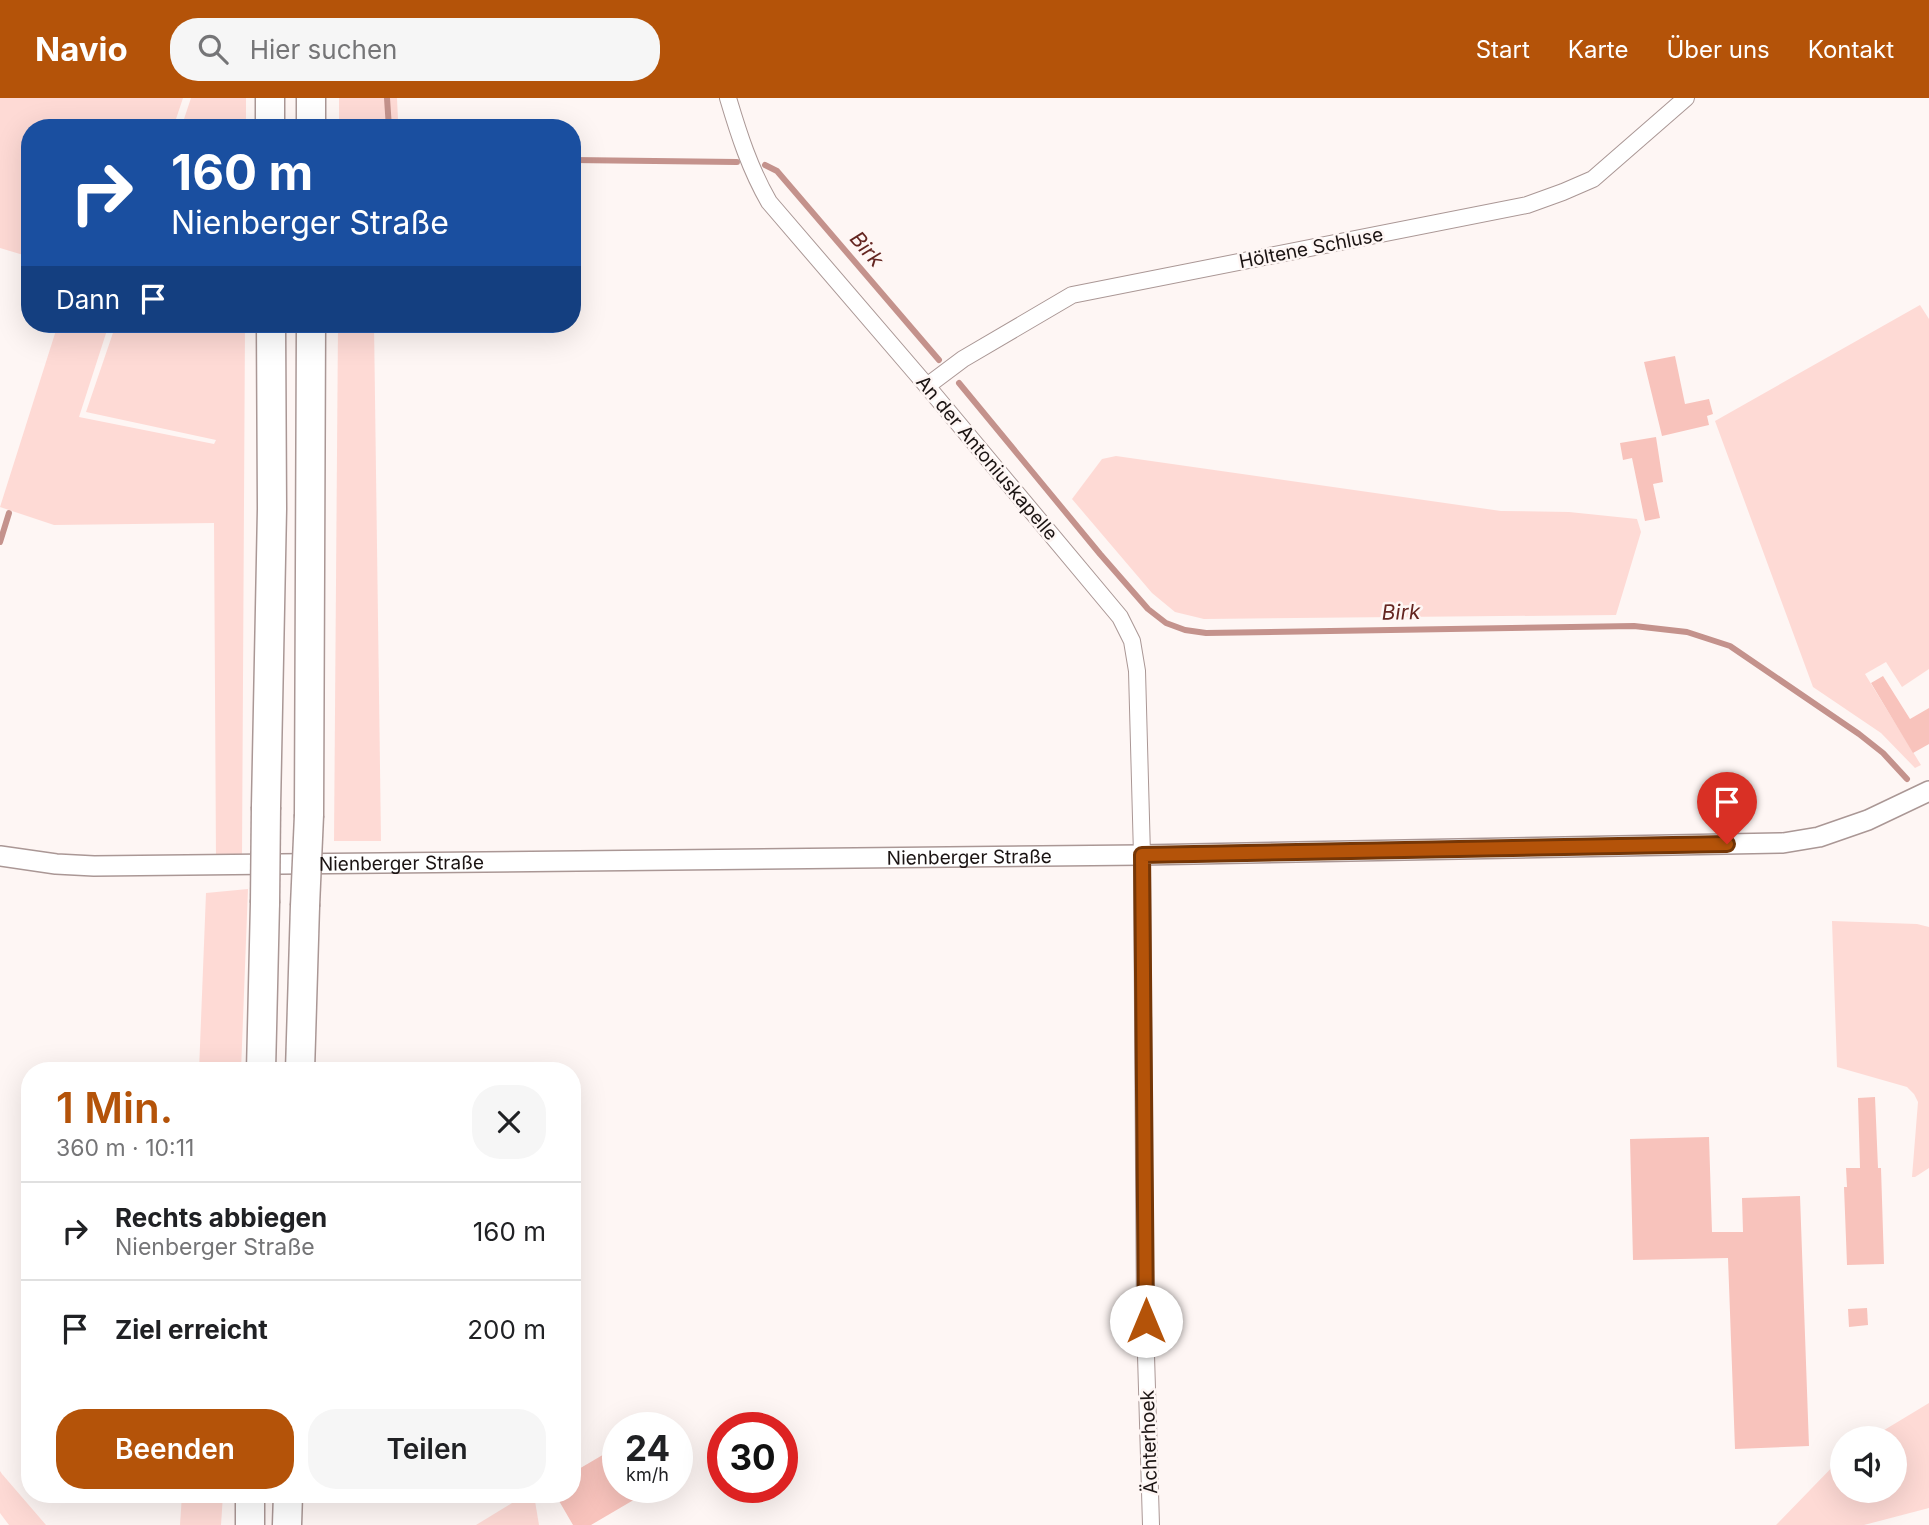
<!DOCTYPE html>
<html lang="de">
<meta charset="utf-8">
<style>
body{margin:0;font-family:Inter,sans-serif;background:#f6f6f6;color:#202124;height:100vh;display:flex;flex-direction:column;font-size:26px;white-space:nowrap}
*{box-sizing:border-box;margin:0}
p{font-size:23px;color:#757577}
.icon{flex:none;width:38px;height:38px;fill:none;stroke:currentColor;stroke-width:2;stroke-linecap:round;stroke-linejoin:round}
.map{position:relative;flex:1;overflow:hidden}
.drawer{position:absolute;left:21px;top:964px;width:560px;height:441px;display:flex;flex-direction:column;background:#fff;border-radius:28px;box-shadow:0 7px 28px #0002}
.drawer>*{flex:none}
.hud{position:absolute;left:21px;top:21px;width:560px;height:214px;border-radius:28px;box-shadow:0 7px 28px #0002;background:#1a4fa0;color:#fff;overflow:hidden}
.fabs{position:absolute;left:1830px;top:1328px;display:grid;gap:14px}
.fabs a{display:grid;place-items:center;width:77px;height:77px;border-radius:50%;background:#fff;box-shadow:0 7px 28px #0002;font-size:35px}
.speed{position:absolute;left:602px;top:1314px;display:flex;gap:14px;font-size:35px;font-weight:700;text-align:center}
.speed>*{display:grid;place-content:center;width:91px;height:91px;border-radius:50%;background:#fff;box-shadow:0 7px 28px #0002;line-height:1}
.speed small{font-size:18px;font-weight:400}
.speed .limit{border:10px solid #d22;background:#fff;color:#111}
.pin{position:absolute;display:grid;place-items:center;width:60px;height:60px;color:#fff;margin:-72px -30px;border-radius:50% 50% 50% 0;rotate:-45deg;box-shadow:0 0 7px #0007}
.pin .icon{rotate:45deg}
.me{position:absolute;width:77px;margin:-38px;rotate:0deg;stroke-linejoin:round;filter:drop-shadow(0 0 5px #0008)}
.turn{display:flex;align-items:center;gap:24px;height:147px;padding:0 35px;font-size:32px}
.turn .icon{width:91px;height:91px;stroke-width:2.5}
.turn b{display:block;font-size:49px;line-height:60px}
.then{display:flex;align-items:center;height:66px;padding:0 35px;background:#0003;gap:14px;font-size:26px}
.round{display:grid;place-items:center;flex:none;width:74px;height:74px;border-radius:28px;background:#f6f6f6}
.overview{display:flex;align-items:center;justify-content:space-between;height:119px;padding:0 35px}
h1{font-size:42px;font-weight:600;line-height:52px;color:#b45309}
.button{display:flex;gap:14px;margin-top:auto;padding:14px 35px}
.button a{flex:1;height:80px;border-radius:28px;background:#b45309;color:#fff;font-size:28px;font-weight:600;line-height:80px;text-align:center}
.button a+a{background:#f6f6f6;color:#202124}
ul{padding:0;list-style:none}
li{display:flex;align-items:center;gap:21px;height:98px;padding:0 35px;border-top:2px solid #e0e0e0}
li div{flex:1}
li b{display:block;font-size:26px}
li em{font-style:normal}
header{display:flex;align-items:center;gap:42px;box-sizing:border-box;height:98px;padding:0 35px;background:#b45309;color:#fff}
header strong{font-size:33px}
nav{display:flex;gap:38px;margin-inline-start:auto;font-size:24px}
.search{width:490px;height:63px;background:#f6f6f6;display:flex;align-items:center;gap:18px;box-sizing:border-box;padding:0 24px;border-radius:28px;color:#757577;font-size:26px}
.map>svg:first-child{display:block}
.green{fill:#fedad5}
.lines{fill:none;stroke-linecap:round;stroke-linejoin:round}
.stream{stroke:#c4928c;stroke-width:6}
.building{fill:#f8c3bc}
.minor-casing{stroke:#aa9795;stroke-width:18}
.tertiary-casing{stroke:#aa9795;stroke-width:22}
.motorway-casing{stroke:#aa9795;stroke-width:31}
.minor{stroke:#fff;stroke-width:16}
.tertiary{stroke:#fff;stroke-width:19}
.motorway{stroke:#fff;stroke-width:28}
.motorway-bridge-casing{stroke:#aa9795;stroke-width:31;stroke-linecap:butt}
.motorway-bridge{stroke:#fff;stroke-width:28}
.route-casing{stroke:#753606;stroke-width:18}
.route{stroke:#b45309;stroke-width:12}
.labels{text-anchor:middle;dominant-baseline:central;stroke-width:5;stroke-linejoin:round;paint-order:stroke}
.street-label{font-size:19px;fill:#1b1413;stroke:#fef6f4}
.water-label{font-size:21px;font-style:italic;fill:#642520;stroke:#fef6f4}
</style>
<header>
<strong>Navio</strong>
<div class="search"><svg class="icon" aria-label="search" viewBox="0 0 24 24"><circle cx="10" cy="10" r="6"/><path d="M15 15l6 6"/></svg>Hier suchen</div>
<nav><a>Start</a><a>Karte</a><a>Über uns</a><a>Kontakt</a></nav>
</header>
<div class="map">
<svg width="1929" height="1427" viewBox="0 0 1929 1427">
<rect width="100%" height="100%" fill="#fef6f4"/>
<g class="green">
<path d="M0,0H183L173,30H30V159L0,150Z"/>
<path d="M191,0H246V30H181Z"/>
<path d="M339,0H397L398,22L393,30H339Z"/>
<path d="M1920,207L1929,221V571L1902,589L1886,564L1865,576L1921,667L1915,670L1881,635L1813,589L1715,323Z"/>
<path d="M58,226H109L79,319L214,346L216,342L86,314L116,226H245L242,760H216L214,425L54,427L0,409Z"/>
<path d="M338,226H374L381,743H334Z"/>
<path d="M1116,358L1501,413L1569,414L1637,421L1641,434L1616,517L1204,521L1175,514L1152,495L1072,401L1102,361Z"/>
<path d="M248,791L241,973H199L206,795Z"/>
<path d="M1832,823L1917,826L1929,829V1070L1915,1079H1912L1918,1004L1914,996L1907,989L1837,969Z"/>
<path d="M1929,1305V1410L1864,1427H1776L1843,1358V1393H1895V1340H1871Z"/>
<path d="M0,1373L2,1376L46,1427H9L0,1415Z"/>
<path d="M182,1397H223L221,1427H180Z"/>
<path d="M525,1397H534L539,1427H476Z"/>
</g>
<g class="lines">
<g class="stream">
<path d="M387,0L389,30"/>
<path d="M572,62L737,64"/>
<path d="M765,67L777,73L939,262"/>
<path d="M959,285L1100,456L1148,511L1166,525L1185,532L1206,535L1634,528L1687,534L1730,548L1859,636L1883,655L1907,681"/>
<path d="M0,444L9,415"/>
</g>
</g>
<g class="building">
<path d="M1675,258L1685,306L1709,301L1713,316L1707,318L1709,327L1662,338L1644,264Z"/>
<path d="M1656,339L1663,384L1653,386L1660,420L1645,423L1632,360L1623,362L1620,345Z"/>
<path d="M1883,578L1910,621L1929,610V646L1913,655L1871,585Z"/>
<path d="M1875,999L1878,1070H1881L1884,1166L1847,1167L1844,1089H1847L1846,1070H1860L1858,1000Z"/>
<path d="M1709,1039L1712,1134H1743L1742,1100L1800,1098L1809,1348L1735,1351L1728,1160L1633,1162L1630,1041Z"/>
<path d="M1867,1210L1868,1227L1849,1229L1848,1211Z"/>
<path d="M618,1348V1390H654L591,1427H573L555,1396H572V1375Z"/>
</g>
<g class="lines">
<defs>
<g id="minor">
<path d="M728,0C739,37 750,71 769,104L927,288L1120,519L1132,543L1137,573L1142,757L1145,1223L1151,1427"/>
<path d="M927,288L963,261L1072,197L1527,107L1563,94L1593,81L1686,0"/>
</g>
<g id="tertiary">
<path id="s1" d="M0,758L56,766L94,768L1142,757L1783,745L1819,739L1868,722L1929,693"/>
</g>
<g id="motorway">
<path d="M270,0V30"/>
<path d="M311,0V30"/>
<path d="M266,709L272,411L271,226"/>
<path d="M309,717L311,226"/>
<path d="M261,973L265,805"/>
<path d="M300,973L305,808"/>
<path d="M250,1427V1396"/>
<path d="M287,1427L288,1396"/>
</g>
</defs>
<use href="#minor" class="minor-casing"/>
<use href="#tertiary" class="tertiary-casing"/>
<use href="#motorway" class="motorway-casing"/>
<use href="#minor" class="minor"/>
<use href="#tertiary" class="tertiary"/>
<use href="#motorway" class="motorway"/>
<defs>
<g id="motorway-bridge">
<path d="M265,805L266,709"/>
<path d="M305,808L309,717"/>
</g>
</defs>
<use href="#motorway-bridge" class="motorway-bridge-casing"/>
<use href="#motorway-bridge" class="motorway-bridge"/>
</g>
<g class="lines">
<defs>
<path id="route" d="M1146,1223L1142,757L1727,746"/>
</defs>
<use href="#route" class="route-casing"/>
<use href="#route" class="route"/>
</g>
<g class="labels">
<g class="street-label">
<text transform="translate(1311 150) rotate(-11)">Höltene Schluse</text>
<text transform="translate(987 360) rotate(50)">An der Antoniuskapelle</text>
<text stroke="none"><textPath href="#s1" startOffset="970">Nienberger Straße</textPath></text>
<text stroke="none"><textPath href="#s1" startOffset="402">Nienberger Straße</textPath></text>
<text transform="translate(1149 1344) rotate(-92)">Ächterhoek</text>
</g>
<g class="water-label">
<text transform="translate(867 151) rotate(49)">Birk</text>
<text transform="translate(1401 514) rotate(-1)">Birk</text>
</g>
</g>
</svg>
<div class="fabs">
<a><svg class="icon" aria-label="sound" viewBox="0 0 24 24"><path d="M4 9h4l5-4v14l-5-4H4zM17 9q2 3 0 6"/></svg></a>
</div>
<div class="speed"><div>24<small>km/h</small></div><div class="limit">30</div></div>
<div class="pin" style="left:1727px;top:746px;background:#d93025"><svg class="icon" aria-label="arrive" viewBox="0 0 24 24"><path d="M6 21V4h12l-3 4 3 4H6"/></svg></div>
<svg class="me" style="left:1146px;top:1223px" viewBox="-20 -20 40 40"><circle r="19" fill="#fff"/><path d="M0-13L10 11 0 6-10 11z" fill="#b45309"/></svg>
<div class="hud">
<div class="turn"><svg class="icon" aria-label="right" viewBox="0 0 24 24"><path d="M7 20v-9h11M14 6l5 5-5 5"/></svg><div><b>160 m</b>Nienberger Straße</div></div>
<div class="then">Dann<svg class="icon" aria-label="arrive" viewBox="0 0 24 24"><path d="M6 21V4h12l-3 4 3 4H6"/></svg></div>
</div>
<section class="drawer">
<div class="overview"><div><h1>1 Min.</h1><p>360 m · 10:11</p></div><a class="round"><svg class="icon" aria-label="close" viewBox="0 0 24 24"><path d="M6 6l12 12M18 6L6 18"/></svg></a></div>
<ul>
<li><svg class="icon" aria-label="right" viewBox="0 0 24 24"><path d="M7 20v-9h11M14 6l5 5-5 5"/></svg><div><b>Rechts abbiegen</b><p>Nienberger Straße</p></div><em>160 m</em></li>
<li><svg class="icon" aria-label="arrive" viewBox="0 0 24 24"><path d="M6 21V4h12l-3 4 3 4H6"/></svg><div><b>Ziel erreicht</b></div><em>200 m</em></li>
</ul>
<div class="button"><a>Beenden</a><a>Teilen</a></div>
</section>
</div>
